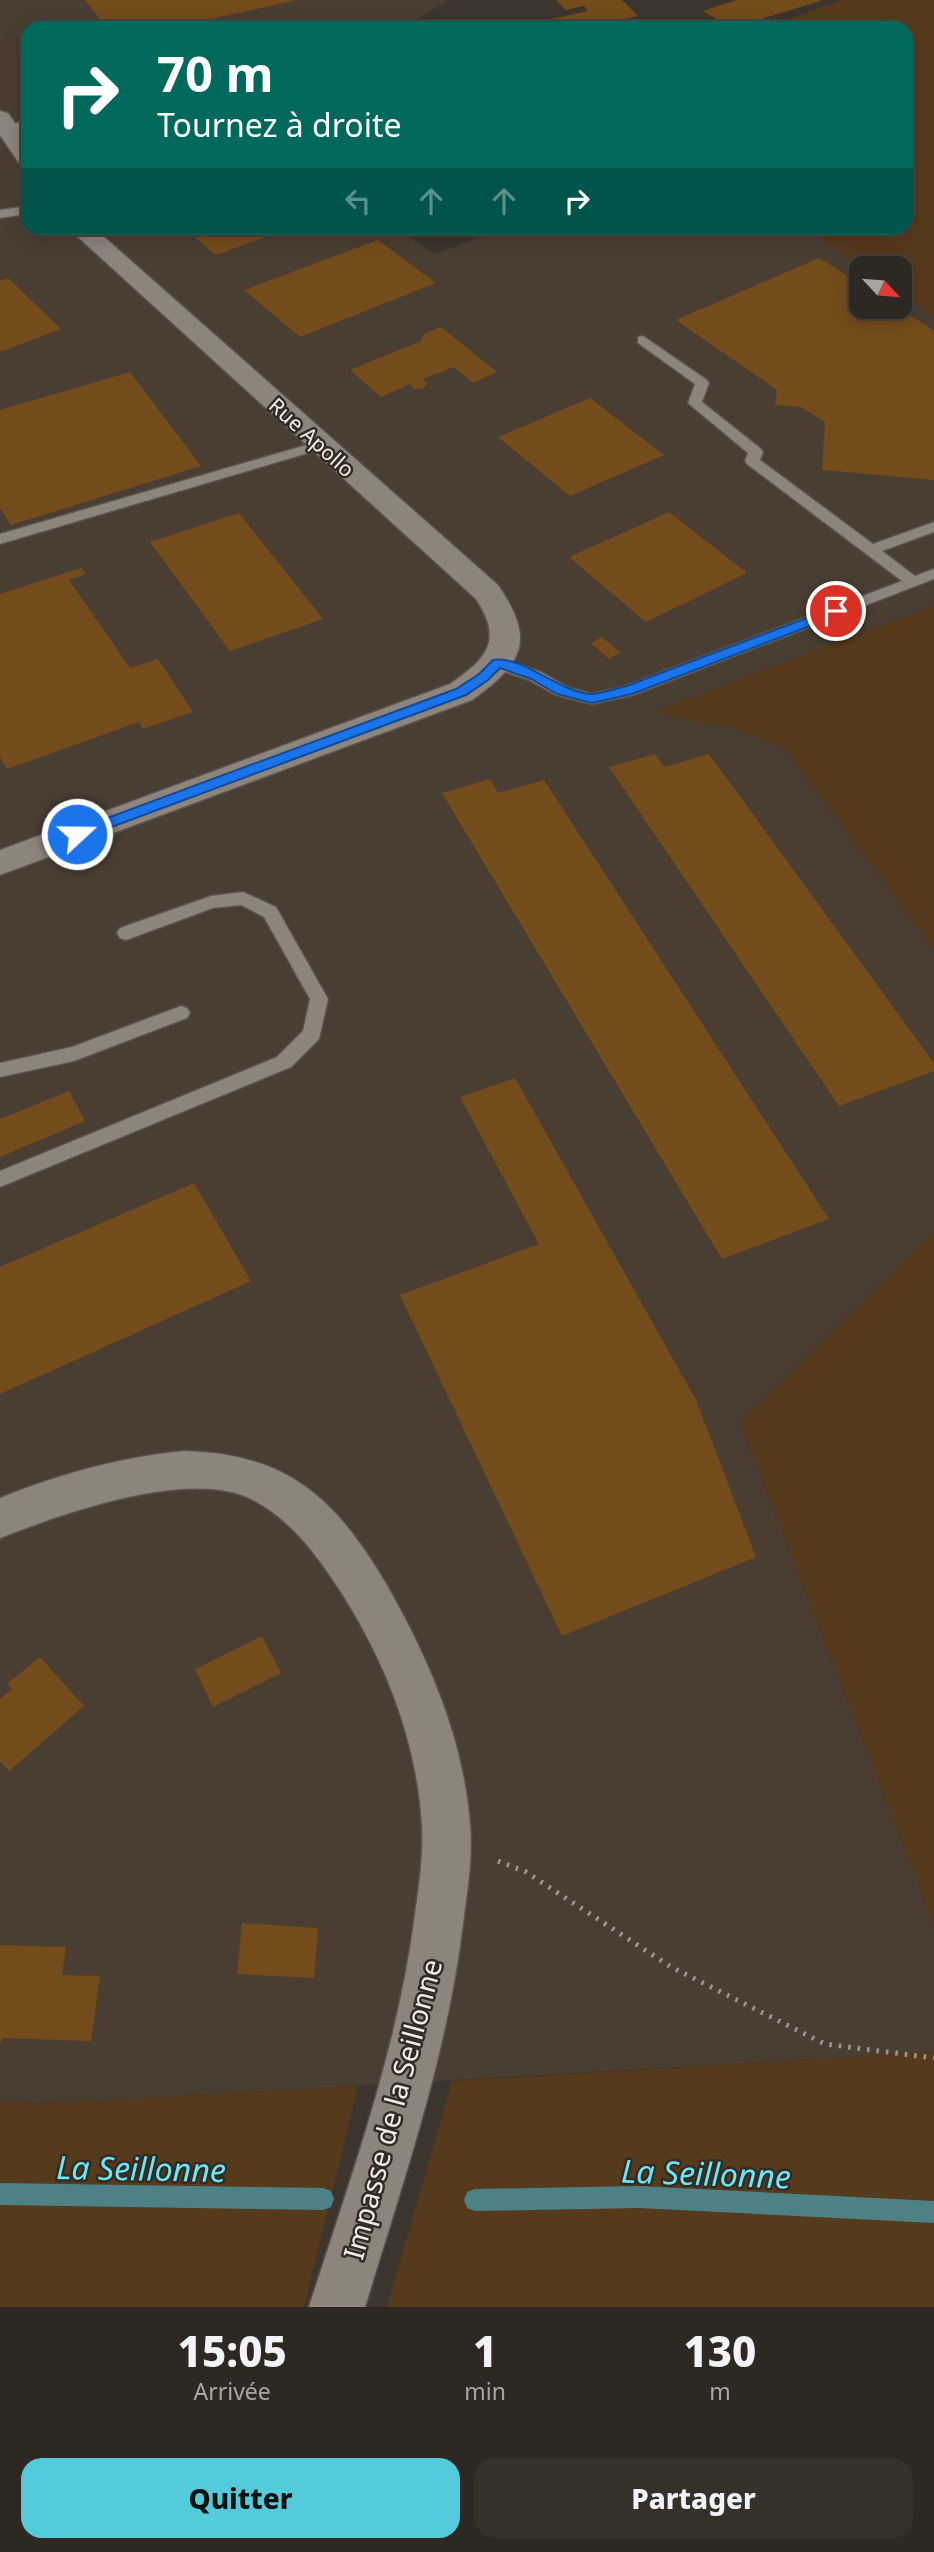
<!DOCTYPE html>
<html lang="fr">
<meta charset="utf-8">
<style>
body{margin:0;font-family:"Noto Sans",sans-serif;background:#35302a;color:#f1f3f6;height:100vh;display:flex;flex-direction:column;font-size:26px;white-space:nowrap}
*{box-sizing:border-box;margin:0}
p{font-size:23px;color:#a7a6a5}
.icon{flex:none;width:38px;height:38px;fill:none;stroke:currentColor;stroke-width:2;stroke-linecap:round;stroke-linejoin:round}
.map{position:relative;height:2307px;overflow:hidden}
.details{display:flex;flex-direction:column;background:#2d2822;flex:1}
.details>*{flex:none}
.top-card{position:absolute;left:21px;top:21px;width:892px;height:214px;border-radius:21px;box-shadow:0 4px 18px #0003,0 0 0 2px #484440;background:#00695c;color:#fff;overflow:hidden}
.needle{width:46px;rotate:116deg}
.buttons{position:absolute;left:849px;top:256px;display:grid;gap:14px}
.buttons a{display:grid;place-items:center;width:63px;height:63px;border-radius:14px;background:#2d2822;box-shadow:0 4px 18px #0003,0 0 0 2px #484440;font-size:35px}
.pin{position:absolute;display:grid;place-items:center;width:60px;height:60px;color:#fff;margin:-30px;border:4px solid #fff;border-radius:50%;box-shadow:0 2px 7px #0007}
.me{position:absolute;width:77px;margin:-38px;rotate:69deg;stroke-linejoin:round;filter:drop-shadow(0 0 5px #0008)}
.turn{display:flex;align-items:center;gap:24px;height:147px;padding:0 21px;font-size:32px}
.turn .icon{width:91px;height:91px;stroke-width:2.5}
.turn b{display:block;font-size:49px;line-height:60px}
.lanes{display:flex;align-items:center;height:66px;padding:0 21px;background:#0003;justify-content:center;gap:35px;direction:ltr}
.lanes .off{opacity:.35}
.eta{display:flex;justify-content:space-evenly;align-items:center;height:119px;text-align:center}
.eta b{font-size:42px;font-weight:800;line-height:49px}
.button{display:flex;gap:14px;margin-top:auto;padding:14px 21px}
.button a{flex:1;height:80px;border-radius:21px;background:#53cbda;color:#111;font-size:28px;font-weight:800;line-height:80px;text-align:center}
.button a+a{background:#35302a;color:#f1f3f6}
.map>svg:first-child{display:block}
.built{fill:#4a3e32}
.green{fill:#563a1c}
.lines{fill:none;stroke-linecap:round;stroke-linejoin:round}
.stream{fill:#4e8185;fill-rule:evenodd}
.building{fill:#744b1b}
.lane-casing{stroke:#59524d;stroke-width:3}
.street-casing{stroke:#59524d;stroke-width:3}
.path{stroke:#9d9791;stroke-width:5;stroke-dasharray:2.5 7;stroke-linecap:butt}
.lane{fill:#8d847c;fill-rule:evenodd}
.street{fill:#8d847c;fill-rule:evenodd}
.route{fill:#1a73e8;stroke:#114b97;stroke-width:2}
.labels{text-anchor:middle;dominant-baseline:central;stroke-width:5;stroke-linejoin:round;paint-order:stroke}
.far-street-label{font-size:21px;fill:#f2ede8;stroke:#322b24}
.near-street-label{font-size:28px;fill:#f2ede8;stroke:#322b24}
.near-water-label{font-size:32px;font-style:italic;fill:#6ae8f8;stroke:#322b24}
</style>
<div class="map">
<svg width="934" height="2307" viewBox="0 0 934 2307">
<rect width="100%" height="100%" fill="#3c352d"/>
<path class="built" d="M0,0H448L404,28H28V228H397L434,254L507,228H806L864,268H861V306H900V292L934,316V606L735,682L934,949V1232L740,1422L934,1924V2052L39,2104L0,2102Z"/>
<g class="green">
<path d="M843,0H934V316L900,292V268H864L806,228H906V28H798L787,20Z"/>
<path d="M934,606V949L785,749L745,731L654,712Z"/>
<path d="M934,1232V1924L740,1422Z"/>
<path d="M934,2052V2307H387L452,2081Z"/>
<path d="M358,2086L304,2307H0V2102L39,2104Z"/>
</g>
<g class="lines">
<g class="stream">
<path d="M0,2183L323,2188L331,2191L334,2199L331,2207L323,2210L0,2205Z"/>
<path d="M639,2186L934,2201V2223L639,2208L475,2211L467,2208L464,2200L467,2192L475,2189Z"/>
</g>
</g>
<g class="building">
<path d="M85,0H293V1L169,28H107Z"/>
<path d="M556,0H622L638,16L579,28H539L531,23L588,11L584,6L566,10Z"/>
<path d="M737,0H819L820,1L732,28L703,11Z"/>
<path d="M183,228H290L216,255Z"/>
<path d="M378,240L436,283L300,337L244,290Z"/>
<path d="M819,258L861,284V306H896L934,331V480L822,470L825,422L801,407L775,405L777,390L676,320Z"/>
<path d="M8,278L61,329L0,352V281Z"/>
<path d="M441,327L497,372L473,383L454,367L423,379L427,383L424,388L415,389L410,384L381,397L350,370L421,341L424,334Z"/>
<path d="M130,372L201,466L11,525L0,508V410Z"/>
<path d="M590,398L664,455L570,496L498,437Z"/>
<path d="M669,512L747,573L646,622L569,557Z"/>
<path d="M239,513L323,619L230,651L150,542Z"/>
<path d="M81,568L86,574L69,580L130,668L158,659L193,712L143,729L139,722L7,769L0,757V594Z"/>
<path d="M602,637L621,653L609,659L591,643Z"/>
<path d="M655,754L664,767L709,754L934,1063V1071L839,1106L609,767Z"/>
<path d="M490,779L498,793L544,780L829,1219L722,1259L442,793Z"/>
<path d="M515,1078L696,1400L756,1557L562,1636L400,1295L539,1244L460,1097Z"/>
<path d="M69,1091L85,1121L0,1157V1119Z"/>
<path d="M194,1183L251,1281L0,1394V1267Z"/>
<path d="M262,1636L281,1673L213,1707L195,1669Z"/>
<path d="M40,1657L84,1706L9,1771L0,1761V1699L12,1689L7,1684Z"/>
<path d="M242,1923L318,1928L314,1978L237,1974Z"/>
<path d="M0,1945L66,1947L62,1975L100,1976L91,2041L3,2038L0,2045Z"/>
</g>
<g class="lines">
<defs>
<g id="lane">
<path d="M28,119V127L7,133L1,129Z"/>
<path d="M28,206V214L0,218V210Z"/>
<path d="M643,336L707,380L709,383L702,402L761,449L763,452L760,460L873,544L934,522V532L882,551L915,576L934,569V579L633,695L592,704L556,695L529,680L491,667L489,663L497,658L541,672L567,687L592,694L623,687L902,581L747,464L745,461L748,453L688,403L695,384L638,343V337Z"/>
<path d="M320,441L327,445L325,448L0,544V534Z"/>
<path d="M243,892L276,907L328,999L319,1039L291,1067L0,1187V1171L277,1057L303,1031L310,999L264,917L241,905L213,908L126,940L120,938L117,933L120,928L211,896Z"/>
<path d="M181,1006L187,1008L190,1013L187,1018L74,1061L0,1077V1063L72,1047Z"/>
</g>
<g id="street">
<path d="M0,111L8,113L28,141V165L19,163L0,135Z"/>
<path d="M68,228H94L498,585C535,640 525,662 472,700L0,875V850L450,684C486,659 504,641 476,599Z"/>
<path d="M185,1451C287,1454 334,1497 385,1582C428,1657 463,1737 470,1824C473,1858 467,1891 463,1924C447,2056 403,2181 365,2307H309C350,2180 396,2054 414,1922C418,1890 424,1858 422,1825C417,1743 387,1665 343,1595C319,1558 291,1518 249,1498C185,1469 62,1514 0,1538V1498C60,1474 120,1457 185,1451Z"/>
</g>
</defs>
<use href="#lane" class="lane-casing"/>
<use href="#street" class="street-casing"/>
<path class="path" d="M498,1861L526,1872L671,1967L825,2044L934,2058"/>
<use href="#lane" class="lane"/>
<use href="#street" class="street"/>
</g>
<path class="route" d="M836,607L843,611L841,614L632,694L592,703L557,694L531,679L500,668L488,680L466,695L82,838H72L70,834L72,831L456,689L479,674L493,660C520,654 561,693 591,694C601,694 614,689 624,687Z"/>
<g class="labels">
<g class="far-street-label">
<text transform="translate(312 437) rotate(42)">Rue Apollo</text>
</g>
<g class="near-street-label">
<text transform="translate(392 2109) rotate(-75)">Impasse de la Seillonne</text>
</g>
<g class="near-water-label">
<text transform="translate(141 2168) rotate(1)">La Seillonne</text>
<text transform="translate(706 2173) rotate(2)">La Seillonne</text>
</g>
</g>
</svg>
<div class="buttons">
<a><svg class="needle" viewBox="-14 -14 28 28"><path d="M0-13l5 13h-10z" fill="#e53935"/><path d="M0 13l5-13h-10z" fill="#a7a6a5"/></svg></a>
</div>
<div class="pin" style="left:836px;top:611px;background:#d93025"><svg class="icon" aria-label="arrive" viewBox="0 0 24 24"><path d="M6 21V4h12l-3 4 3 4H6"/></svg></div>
<svg class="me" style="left:77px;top:834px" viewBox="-20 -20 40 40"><circle r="17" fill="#1a73e8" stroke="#fff" stroke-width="3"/><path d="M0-11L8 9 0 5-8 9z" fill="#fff"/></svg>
<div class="top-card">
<div class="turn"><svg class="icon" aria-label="right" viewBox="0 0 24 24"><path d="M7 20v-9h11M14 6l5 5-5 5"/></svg><div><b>70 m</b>Tournez à droite</div></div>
<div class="lanes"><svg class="icon off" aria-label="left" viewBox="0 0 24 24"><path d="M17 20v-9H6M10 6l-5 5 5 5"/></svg><svg class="icon off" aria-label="ahead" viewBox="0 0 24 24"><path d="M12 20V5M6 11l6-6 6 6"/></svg><svg class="icon off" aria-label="ahead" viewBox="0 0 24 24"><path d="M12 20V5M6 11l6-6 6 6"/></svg><svg class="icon" aria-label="right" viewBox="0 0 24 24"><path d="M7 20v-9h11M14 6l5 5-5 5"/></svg></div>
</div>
</div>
<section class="details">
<div class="eta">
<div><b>15:05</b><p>Arrivée</p></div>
<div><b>1</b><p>min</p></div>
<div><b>130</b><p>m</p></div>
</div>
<div class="button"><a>Quitter</a><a>Partager</a></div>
</section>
